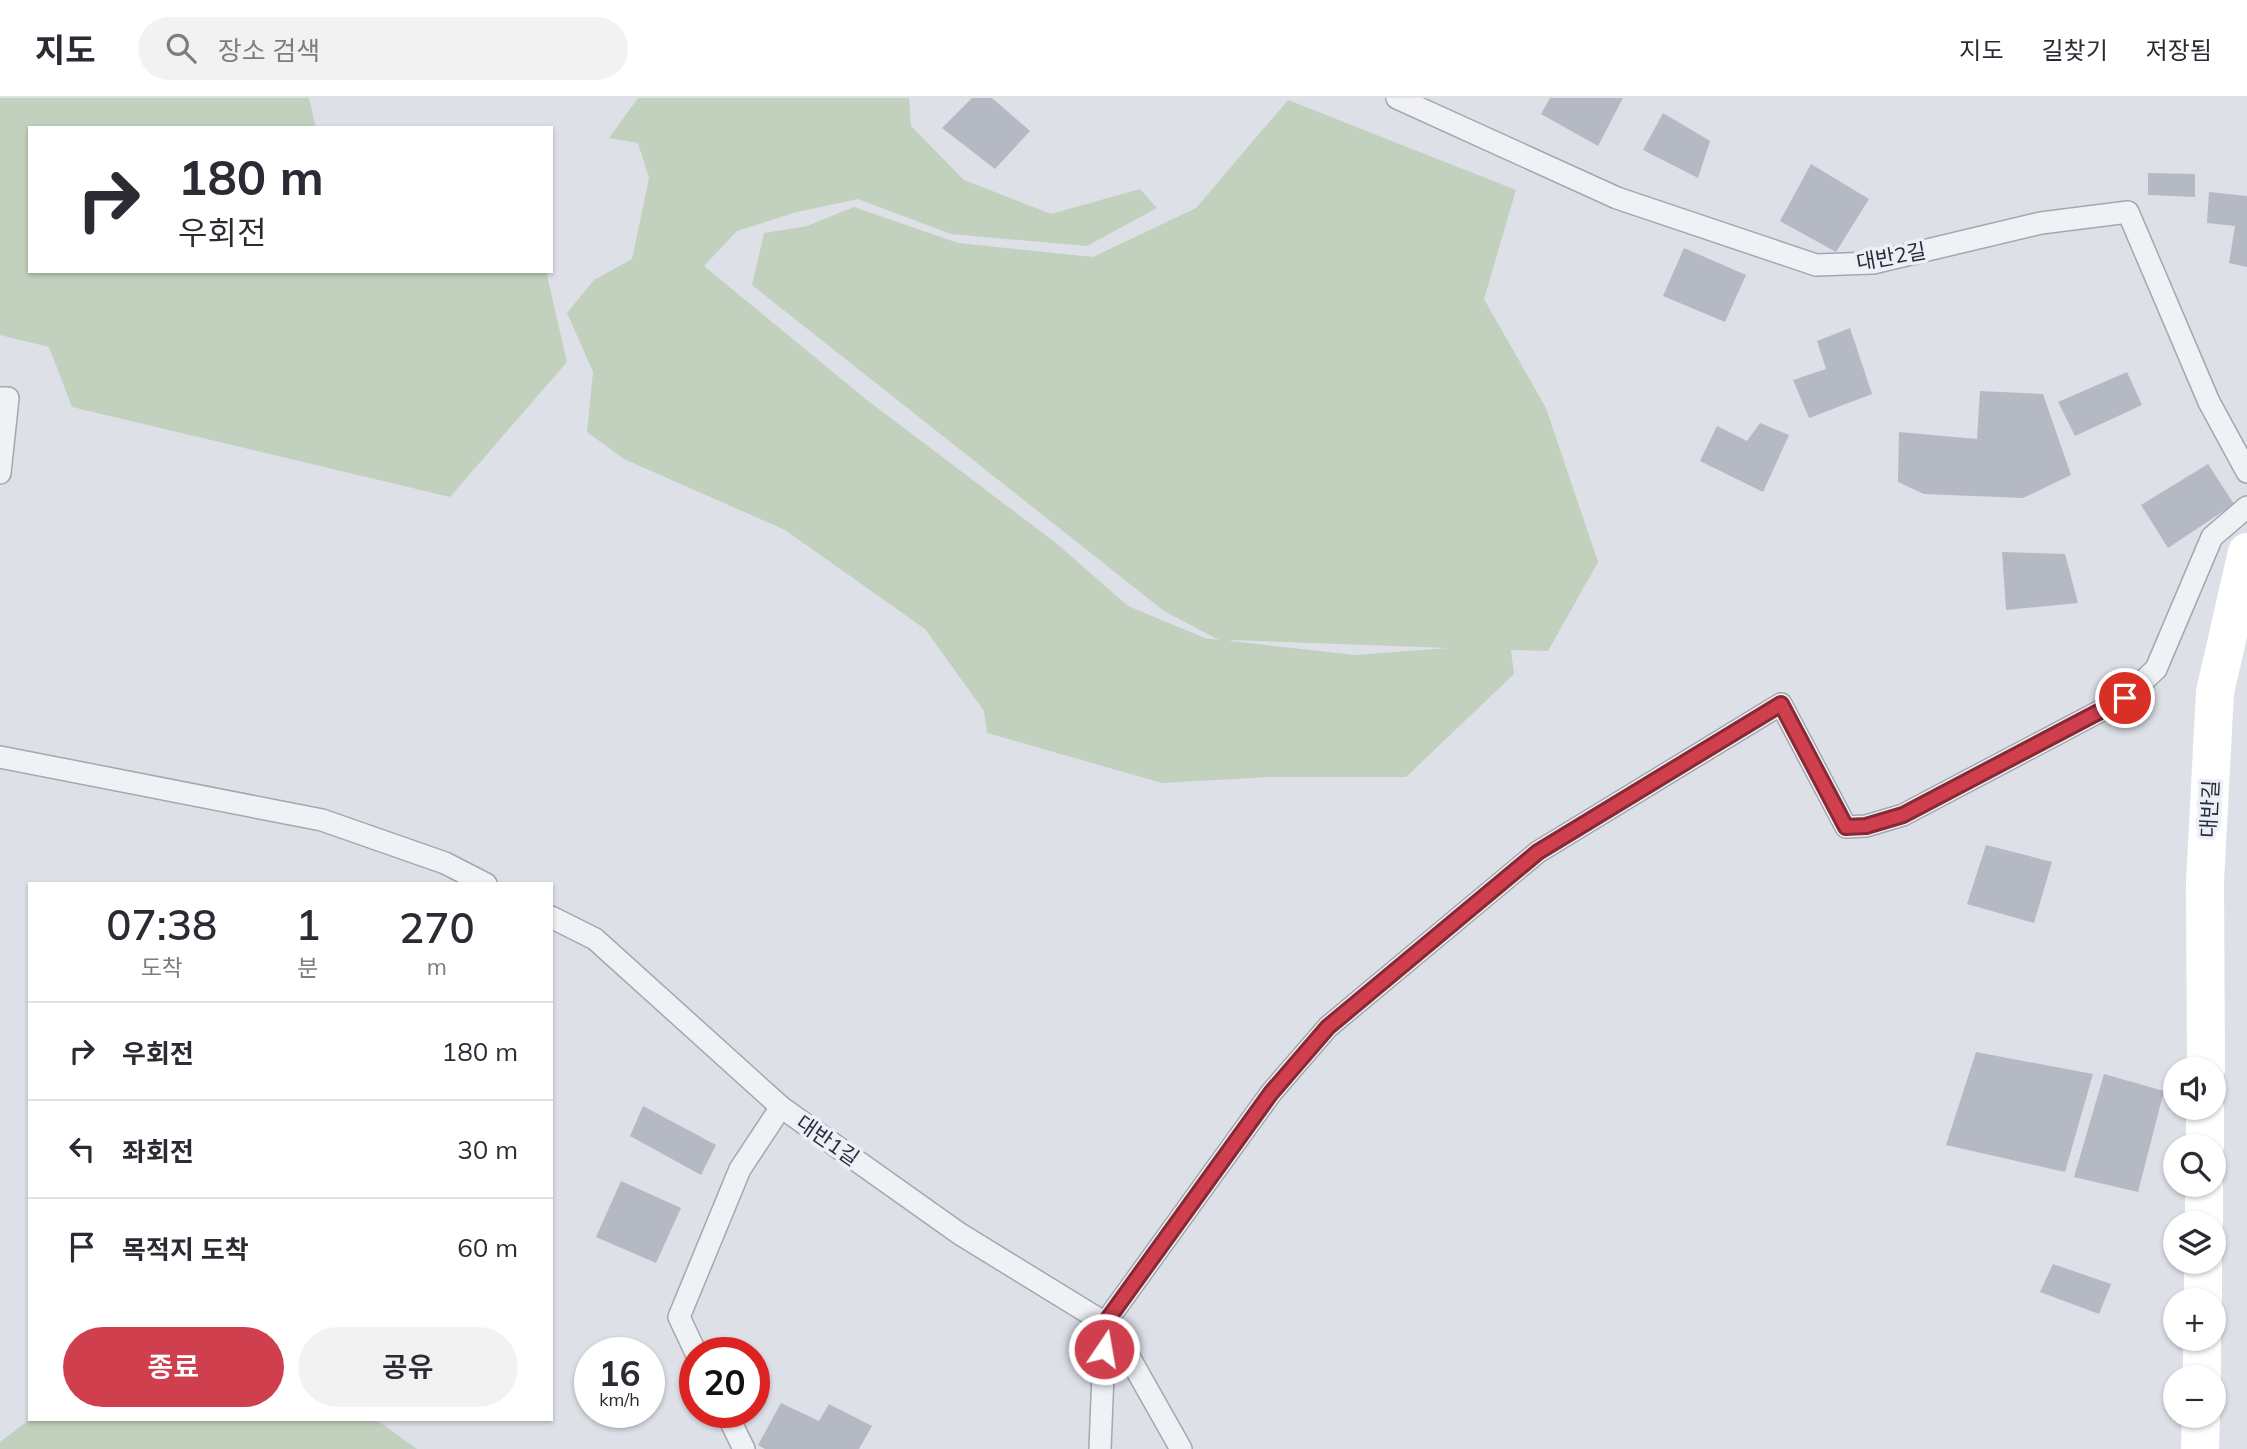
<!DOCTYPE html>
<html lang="ko">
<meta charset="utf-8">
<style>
body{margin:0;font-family:Mulish,"Noto Sans KR",sans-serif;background:#f2f2f3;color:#2b2b33;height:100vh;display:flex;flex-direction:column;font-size:26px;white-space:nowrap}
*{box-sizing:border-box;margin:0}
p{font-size:23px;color:#7c7c81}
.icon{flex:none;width:38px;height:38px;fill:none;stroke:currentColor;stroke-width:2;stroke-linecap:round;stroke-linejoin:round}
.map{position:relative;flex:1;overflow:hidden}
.drawer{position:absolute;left:28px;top:784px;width:525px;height:539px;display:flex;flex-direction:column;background:#fff;border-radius:0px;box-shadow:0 2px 5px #0004}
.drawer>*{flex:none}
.guide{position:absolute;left:28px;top:28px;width:525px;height:147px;border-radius:0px;box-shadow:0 2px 5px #0004;background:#fff;color:#2b2b33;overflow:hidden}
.fabs{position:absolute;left:2163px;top:959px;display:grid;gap:14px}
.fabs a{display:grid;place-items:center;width:63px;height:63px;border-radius:50%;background:#fff;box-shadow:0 2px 5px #0004;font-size:35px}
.speed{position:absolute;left:574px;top:1239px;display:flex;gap:14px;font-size:35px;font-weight:700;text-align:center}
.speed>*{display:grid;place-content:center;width:91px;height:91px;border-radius:50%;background:#fff;box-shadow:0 2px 5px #0004;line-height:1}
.speed small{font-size:18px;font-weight:400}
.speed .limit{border:10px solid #d22;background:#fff;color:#111}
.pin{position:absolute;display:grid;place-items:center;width:60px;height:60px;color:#fff;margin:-30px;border:4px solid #fff;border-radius:50%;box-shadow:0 2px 7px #0007}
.me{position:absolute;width:77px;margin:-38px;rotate:12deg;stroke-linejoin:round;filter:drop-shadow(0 0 5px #0008)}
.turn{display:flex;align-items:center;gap:24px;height:147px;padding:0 35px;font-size:32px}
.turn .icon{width:91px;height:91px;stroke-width:2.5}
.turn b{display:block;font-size:49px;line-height:60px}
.eta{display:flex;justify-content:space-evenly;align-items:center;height:119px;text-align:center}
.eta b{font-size:42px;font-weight:600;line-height:49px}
.primary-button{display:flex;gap:14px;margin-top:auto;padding:14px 35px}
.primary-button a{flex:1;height:80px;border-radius:42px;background:#cf3f4e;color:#fff;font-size:28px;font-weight:600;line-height:80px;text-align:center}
.primary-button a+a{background:#f2f2f3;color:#2b2b33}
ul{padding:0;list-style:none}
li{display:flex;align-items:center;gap:21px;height:98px;padding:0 35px;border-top:2px solid #e1e1e2}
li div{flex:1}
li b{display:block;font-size:26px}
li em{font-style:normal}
header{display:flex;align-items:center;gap:42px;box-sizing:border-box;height:98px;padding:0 35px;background:#fff;border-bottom:2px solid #e1e1e2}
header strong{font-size:33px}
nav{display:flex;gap:38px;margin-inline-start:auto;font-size:24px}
.search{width:490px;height:63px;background:#f2f2f3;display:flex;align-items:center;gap:18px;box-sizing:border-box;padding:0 24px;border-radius:38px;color:#7c7c81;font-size:26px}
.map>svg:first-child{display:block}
.green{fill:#c2d1be;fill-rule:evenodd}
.building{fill:#b4b9c4}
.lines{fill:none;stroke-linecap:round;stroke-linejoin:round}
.lane-casing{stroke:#a2a7b1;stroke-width:24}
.lane{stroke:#f0f1f5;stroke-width:21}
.secondary{stroke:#fff;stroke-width:38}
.route-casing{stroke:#872933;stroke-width:18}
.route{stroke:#cf3f4e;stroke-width:12}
.labels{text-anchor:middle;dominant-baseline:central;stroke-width:7;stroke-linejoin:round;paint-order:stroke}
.street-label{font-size:21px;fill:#262e3e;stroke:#eceff5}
</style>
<header>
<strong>지도</strong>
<div class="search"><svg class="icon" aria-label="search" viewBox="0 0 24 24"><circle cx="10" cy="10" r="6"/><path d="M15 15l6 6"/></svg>장소 검색</div>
<nav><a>지도</a><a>길찾기</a><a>저장됨</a></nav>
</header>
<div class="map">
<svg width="2247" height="1351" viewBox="0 0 2247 1351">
<rect width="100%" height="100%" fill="#dde0e7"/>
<g class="green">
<path d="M0,0H309L316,30H30V173H546L567,264L450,399L72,309L49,249L0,237Z"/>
<path d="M638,0H909L911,28L964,82L1051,116L1140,91L1157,110L1087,148L951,136L858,101L797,114L737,133L704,168L867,302L1056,445L1128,508L1205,540L1219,542L1164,513L752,187L764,135L807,128L854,109L958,145L1093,159L1196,110L1288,2L1516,92L1484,201L1546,310L1598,464L1548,553L1511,552L1514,576L1406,679H1270L1162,685L987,635L984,613L925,531L785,432L624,361L587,334L593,274L567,215L594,182L632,161L649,80L638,45L609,40ZM1231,543V542L1448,550L1355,557Z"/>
<path d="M30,1321H375L417,1351H0V1344Z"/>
</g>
<g class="building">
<path d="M972,0H992L1030,33L995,71L942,30Z"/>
<path d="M1550,0H1623L1598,48L1541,16Z"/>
<path d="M1663,15L1710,43L1698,80L1643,52Z"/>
<path d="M1811,66L1869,101L1836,154L1780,123Z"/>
<path d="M2148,75L2195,76V99L2148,97Z"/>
<path d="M2209,94L2247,98V169L2229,165L2235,128L2207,125Z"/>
<path d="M1684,150L1746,177L1725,224L1663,198Z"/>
<path d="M1850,230L1872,296L1809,320L1793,282L1826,271L1817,243Z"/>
<path d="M2127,274L2142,307L2075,338L2058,304Z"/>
<path d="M1980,293L2043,296L2071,377L2023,400L1924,396L1898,384L1899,334L1977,341Z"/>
<path d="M1760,325L1789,337L1763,394L1700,363L1717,328L1747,343Z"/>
<path d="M2208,366L2234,406L2168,450L2141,407Z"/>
<path d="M2002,454L2065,456L2078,505L2006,512Z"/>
<path d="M1986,747L2052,764L2034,825L1967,806Z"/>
<path d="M1976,954L2093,976L2065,1074L1946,1047Z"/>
<path d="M2104,976L2164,993L2138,1094L2074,1079Z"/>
<path d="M643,1008L716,1047L701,1077L630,1038Z"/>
<path d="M621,1083L681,1110L656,1165L596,1139Z"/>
<path d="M2053,1166L2111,1186L2099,1216L2040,1194Z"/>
<path d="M781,1305L819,1323L829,1306L872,1328L859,1351H765L758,1347Z"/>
</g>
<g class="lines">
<defs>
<g id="lane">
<path d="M1397,0L1617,100L1816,167L1873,165L2041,125L2128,114L2209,304L2247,374"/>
<path d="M0,300H8L0,375"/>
<path d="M0,659L322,722L445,765L486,786"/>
<path d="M551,819L595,841L781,1009"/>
<path d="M1105,1225L1271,995L1328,929L1538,754L1781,606L1846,729L1866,728L1903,717L2125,600L2156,571L2212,439L2247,409"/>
<path d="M696,1255L679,1219L740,1071L781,1009L960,1136L1105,1225L1128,1257L1181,1351"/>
<path d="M726,1314L744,1351"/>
<path d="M1100,1351L1105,1225"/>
</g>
</defs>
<use href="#lane" class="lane-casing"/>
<use href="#lane" class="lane"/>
<g class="secondary">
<path d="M2206,971L2205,784L2215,594L2247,454"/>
<path d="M2205,1048V1010"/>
<path d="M2204,1125V1087"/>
<path d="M2203,1202V1164"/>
<path d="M2202,1279V1241"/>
<path d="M2200,1351L2201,1318"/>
</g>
</g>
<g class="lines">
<defs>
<path id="route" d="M1104,1251L1105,1225L1271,995L1328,929L1538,754L1781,606L1846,729L1866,728L1903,717L2125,600"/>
</defs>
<use href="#route" class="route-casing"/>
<use href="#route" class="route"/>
</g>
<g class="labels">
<g class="street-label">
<text transform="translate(1891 158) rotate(-10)">대반2길</text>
<text transform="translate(2209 711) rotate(-87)">대반길</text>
<text transform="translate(828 1042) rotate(35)">대반1길</text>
</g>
</g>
</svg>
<div class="fabs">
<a><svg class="icon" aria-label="sound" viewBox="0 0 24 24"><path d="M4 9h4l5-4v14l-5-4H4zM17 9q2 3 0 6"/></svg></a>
<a><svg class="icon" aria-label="search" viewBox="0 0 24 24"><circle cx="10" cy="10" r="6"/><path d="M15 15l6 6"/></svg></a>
<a><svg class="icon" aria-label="layers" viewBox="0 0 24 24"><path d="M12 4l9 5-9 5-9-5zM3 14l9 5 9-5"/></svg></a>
<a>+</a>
<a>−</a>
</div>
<div class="speed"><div>16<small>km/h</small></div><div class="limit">20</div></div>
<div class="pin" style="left:2125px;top:600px;background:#d93025"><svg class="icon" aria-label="arrive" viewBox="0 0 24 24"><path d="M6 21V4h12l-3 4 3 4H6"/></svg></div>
<svg class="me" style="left:1104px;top:1251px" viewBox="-20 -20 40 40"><circle r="17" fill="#cf3f4e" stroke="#fff" stroke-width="3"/><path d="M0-11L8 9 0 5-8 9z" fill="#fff"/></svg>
<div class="guide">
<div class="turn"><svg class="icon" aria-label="right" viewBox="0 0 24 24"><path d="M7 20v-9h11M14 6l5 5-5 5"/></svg><div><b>180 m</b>우회전</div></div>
</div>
<section class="drawer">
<div class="eta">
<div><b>07:38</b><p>도착</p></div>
<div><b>1</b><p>분</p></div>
<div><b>270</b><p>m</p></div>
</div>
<ul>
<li><svg class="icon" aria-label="right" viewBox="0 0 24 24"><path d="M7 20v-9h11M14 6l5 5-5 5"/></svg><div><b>우회전</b></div><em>180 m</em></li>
<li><svg class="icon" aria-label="left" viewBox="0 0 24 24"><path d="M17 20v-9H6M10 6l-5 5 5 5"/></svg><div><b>좌회전</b></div><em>30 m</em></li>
<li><svg class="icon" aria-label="arrive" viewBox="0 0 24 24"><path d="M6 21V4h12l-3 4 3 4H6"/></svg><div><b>목적지 도착</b></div><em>60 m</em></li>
</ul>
<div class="primary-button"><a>종료</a><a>공유</a></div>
</section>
</div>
